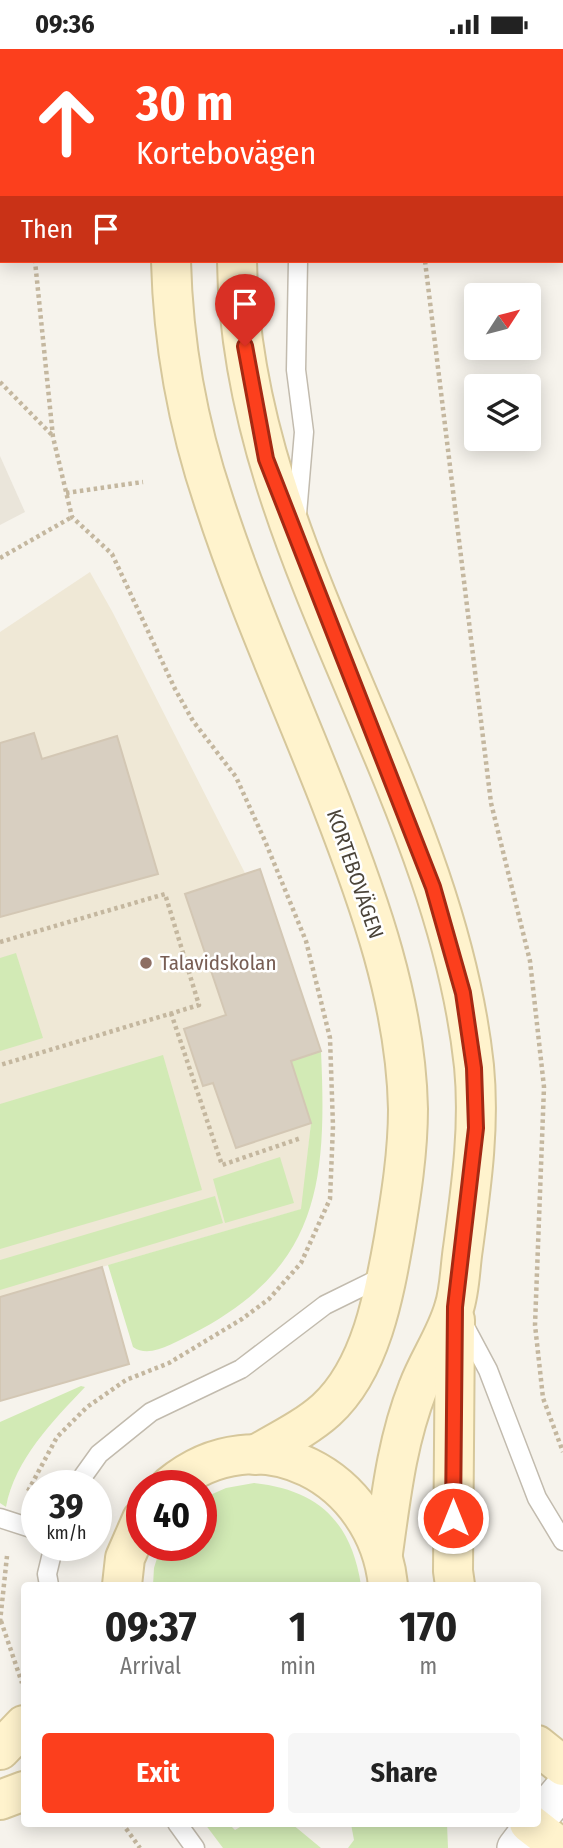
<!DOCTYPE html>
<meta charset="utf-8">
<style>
body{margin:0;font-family:"Fira Sans Condensed",sans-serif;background:#f6f6f6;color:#222;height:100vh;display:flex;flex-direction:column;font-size:26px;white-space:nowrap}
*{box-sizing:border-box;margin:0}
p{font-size:23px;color:#767676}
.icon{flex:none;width:38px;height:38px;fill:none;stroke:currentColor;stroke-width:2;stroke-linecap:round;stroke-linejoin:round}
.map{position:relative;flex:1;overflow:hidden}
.drawer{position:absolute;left:21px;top:1533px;width:520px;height:245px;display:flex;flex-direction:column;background:#fff;border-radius:7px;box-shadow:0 4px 18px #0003}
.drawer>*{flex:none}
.hud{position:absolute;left:0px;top:0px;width:564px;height:214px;box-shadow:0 4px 18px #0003;background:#fc3f1d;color:#fff;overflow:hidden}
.needle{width:46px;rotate:54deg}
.buttons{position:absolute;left:464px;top:234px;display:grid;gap:14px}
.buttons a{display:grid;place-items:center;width:77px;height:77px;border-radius:7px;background:#fff;box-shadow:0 4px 18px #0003;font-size:35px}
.speed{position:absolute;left:21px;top:1421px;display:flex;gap:14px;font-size:35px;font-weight:700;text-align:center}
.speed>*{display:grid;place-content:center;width:91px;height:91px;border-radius:50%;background:#fff;box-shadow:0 4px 18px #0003;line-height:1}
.speed small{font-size:18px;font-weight:400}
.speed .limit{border:10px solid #d22;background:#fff;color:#111}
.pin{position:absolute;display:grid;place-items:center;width:60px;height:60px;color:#fff;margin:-72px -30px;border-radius:50% 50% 50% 0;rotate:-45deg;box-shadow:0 0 7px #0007}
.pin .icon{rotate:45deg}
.me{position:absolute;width:77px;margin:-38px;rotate:0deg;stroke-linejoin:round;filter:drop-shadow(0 0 5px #0008)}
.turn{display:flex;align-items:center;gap:24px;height:147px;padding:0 21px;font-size:32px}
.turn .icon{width:91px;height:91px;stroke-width:2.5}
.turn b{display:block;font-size:49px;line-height:60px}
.then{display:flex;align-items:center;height:66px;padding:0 21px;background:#0003;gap:14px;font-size:26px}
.eta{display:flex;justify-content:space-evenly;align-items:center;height:119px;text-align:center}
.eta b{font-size:42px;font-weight:700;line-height:49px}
.action{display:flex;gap:14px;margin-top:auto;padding:14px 21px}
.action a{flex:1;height:80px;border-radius:7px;background:#fc3f1d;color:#fff;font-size:28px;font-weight:700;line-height:80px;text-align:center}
.action a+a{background:#f6f6f6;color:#222}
.status{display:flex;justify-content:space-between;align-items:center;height:49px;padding:0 35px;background:#fff;direction:ltr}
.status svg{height:19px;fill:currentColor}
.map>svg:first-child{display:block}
.residential{fill:#eae5da}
.education{fill:#efe8d6}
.green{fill:#d2eab5}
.building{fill:#d8cfc1;stroke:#d3c7b4;stroke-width:2}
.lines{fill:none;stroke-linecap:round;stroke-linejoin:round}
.lane-casing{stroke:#c2bbae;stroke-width:21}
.street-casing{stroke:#c2bbae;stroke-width:40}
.secondary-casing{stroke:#d6c79b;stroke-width:42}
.path{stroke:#c4b79f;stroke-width:4.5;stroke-dasharray:3.5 3.5;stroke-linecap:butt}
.lane{stroke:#fff;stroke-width:18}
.street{stroke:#fff;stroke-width:37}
.secondary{stroke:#fff3cd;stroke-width:38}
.route-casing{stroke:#a42913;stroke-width:18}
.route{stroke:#fc3f1d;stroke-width:12}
.education-dot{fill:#8d6e63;stroke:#fff;stroke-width:2.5}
.labels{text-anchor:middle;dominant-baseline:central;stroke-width:5;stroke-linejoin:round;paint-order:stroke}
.street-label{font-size:21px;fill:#4b4439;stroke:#fff}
.education-label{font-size:21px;fill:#785e54;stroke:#fff;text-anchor:start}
</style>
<div class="status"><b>09:36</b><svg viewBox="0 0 49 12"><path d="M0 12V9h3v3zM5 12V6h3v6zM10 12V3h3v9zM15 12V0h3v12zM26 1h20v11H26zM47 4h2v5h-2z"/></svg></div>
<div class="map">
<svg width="563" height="1799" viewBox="0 0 563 1799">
<rect width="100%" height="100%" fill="#f6f3ec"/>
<path class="residential" d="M0,407L25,463L0,476Z"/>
<path class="education" d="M90,523L113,564L245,824L260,820L321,1002L291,1013L311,1074L302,1160L102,1218L129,1315L0,1352V583Z"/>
<g class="green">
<path d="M16,904L43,989L0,1002V909Z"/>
<path d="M321,1002C327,1134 320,1219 192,1285C175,1293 150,1310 133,1298L108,1216L301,1160L311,1074L291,1012Z"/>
<path d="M163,1006L202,1141L0,1200V1055Z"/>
<path d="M280,1108L294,1154L225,1174L213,1130Z"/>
<path d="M215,1147L223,1174L0,1241V1211Z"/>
<path d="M81,1337L85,1338C53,1372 15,1410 6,1458L0,1454V1373Z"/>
<path d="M254,1434C318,1441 351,1472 361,1536H153L154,1519L161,1496H201V1450L226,1439Z"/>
<path d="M205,1775H229L235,1781L245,1775H292L321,1799H223Z"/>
<path d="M351,1775H447L448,1799H348L354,1791Z"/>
</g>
<g class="building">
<path d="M34,684L42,710L117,687L158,825L0,868V694Z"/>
<path d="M260,820L321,1002L291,1012L311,1074L236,1099L213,1034L203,1037L184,980L226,966L185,845Z"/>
<path d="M102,1218L129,1315L0,1352V1248Z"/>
</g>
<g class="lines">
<defs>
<g id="lane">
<path d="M282,0L283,2"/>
<path d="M135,2V0"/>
<path d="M297,465L304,383L296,321L298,212"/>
<path d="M464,1276L488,1321L537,1449L563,1492"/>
<path d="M76,1437L99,1405L151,1363L241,1320L325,1256L384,1227"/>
<path d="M0,1469L37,1481"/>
<path d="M49,1536L47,1525L54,1496"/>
<path d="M177,1774L195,1799"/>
</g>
<g id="street">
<path d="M537,1771L563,1740"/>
<path d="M516,1799L535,1774"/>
</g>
<g id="secondary">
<path d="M106,0L107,2"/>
<path d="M235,0V2"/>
<path d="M189,2V0"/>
<path d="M171,212C173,292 188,376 214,453C247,555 292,654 331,754C369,852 406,954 408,1060C408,1103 401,1147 394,1189C384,1246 371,1320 326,1361C306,1379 279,1392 255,1406"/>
<path d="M237,212C240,499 444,735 474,1017C480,1078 471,1139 463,1199C460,1218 460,1241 454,1259C446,1287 428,1312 418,1339C397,1392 391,1447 383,1504"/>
<path d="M455,1271L453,1522L455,1536"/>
<path d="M170,1437C259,1363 377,1428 388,1536"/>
<path d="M122,1536L125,1509L142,1470"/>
<path d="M537,1696L563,1717"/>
<path d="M0,1701L24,1676"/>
<path d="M0,1751L24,1742"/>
<path d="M529,1774L561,1799"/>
</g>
</defs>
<use href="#lane" class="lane-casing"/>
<use href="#street" class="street-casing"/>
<use href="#secondary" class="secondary-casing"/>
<g class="path">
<path d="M410,0V2"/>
<path d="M12,2L13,0"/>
<path d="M0,99H2"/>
<path d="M425,212L491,754L530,912L544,1038L535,1276L543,1349L563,1403"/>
<path d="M0,333L53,387"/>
<path d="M66,444L143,433"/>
<path d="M0,509L72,468"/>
<path d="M0,893L165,845L199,956L0,1016"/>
<path d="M171,964L222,1116L301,1089"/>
<path d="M28,1442L57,1388L87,1358L126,1331L169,1314L242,1270L269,1250L301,1214L330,1150L333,1077L330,989L306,892L265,792L236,728L193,672L175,640L112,505L72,468L53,388L35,212"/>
<path d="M1,1572L22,1634"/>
<path d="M0,1573L7,1507"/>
<path d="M122,1774L140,1799"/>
</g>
<use href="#lane" class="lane"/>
<use href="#street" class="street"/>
<use href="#secondary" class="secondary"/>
</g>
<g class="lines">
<defs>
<path id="route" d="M245,297L266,410L433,838L463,944L474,1019L476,1079L455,1258L453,1469"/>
</defs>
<use href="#route" class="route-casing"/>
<use href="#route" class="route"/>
</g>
<circle class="education-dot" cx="146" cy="914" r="7"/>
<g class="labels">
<g class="street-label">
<text transform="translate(355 825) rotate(71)">KORTEBOVÄGEN</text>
</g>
<g class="education-label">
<text x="160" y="914">Talavidskolan</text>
</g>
</g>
</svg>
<div class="buttons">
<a><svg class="needle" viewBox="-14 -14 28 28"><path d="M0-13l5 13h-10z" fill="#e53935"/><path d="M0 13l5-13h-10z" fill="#767676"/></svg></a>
<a><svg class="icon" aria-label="layers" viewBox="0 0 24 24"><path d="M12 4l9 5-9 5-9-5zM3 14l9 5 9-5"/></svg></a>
</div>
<div class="speed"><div>39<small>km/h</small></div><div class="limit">40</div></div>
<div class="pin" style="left:245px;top:297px;background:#d93025"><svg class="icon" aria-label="arrive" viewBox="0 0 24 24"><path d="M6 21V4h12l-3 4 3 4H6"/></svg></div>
<svg class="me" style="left:453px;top:1469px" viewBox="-20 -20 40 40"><circle r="17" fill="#fc3f1d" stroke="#fff" stroke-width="3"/><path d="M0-11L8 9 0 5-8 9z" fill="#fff"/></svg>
<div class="hud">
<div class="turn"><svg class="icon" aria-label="ahead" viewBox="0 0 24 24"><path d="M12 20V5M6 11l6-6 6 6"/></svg><div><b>30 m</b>Kortebovägen</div></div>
<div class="then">Then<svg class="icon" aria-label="arrive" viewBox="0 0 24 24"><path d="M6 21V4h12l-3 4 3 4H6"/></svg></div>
</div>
<section class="drawer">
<div class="eta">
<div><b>09:37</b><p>Arrival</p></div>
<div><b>1</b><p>min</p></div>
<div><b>170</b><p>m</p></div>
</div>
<div class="action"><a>Exit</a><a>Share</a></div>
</section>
</div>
